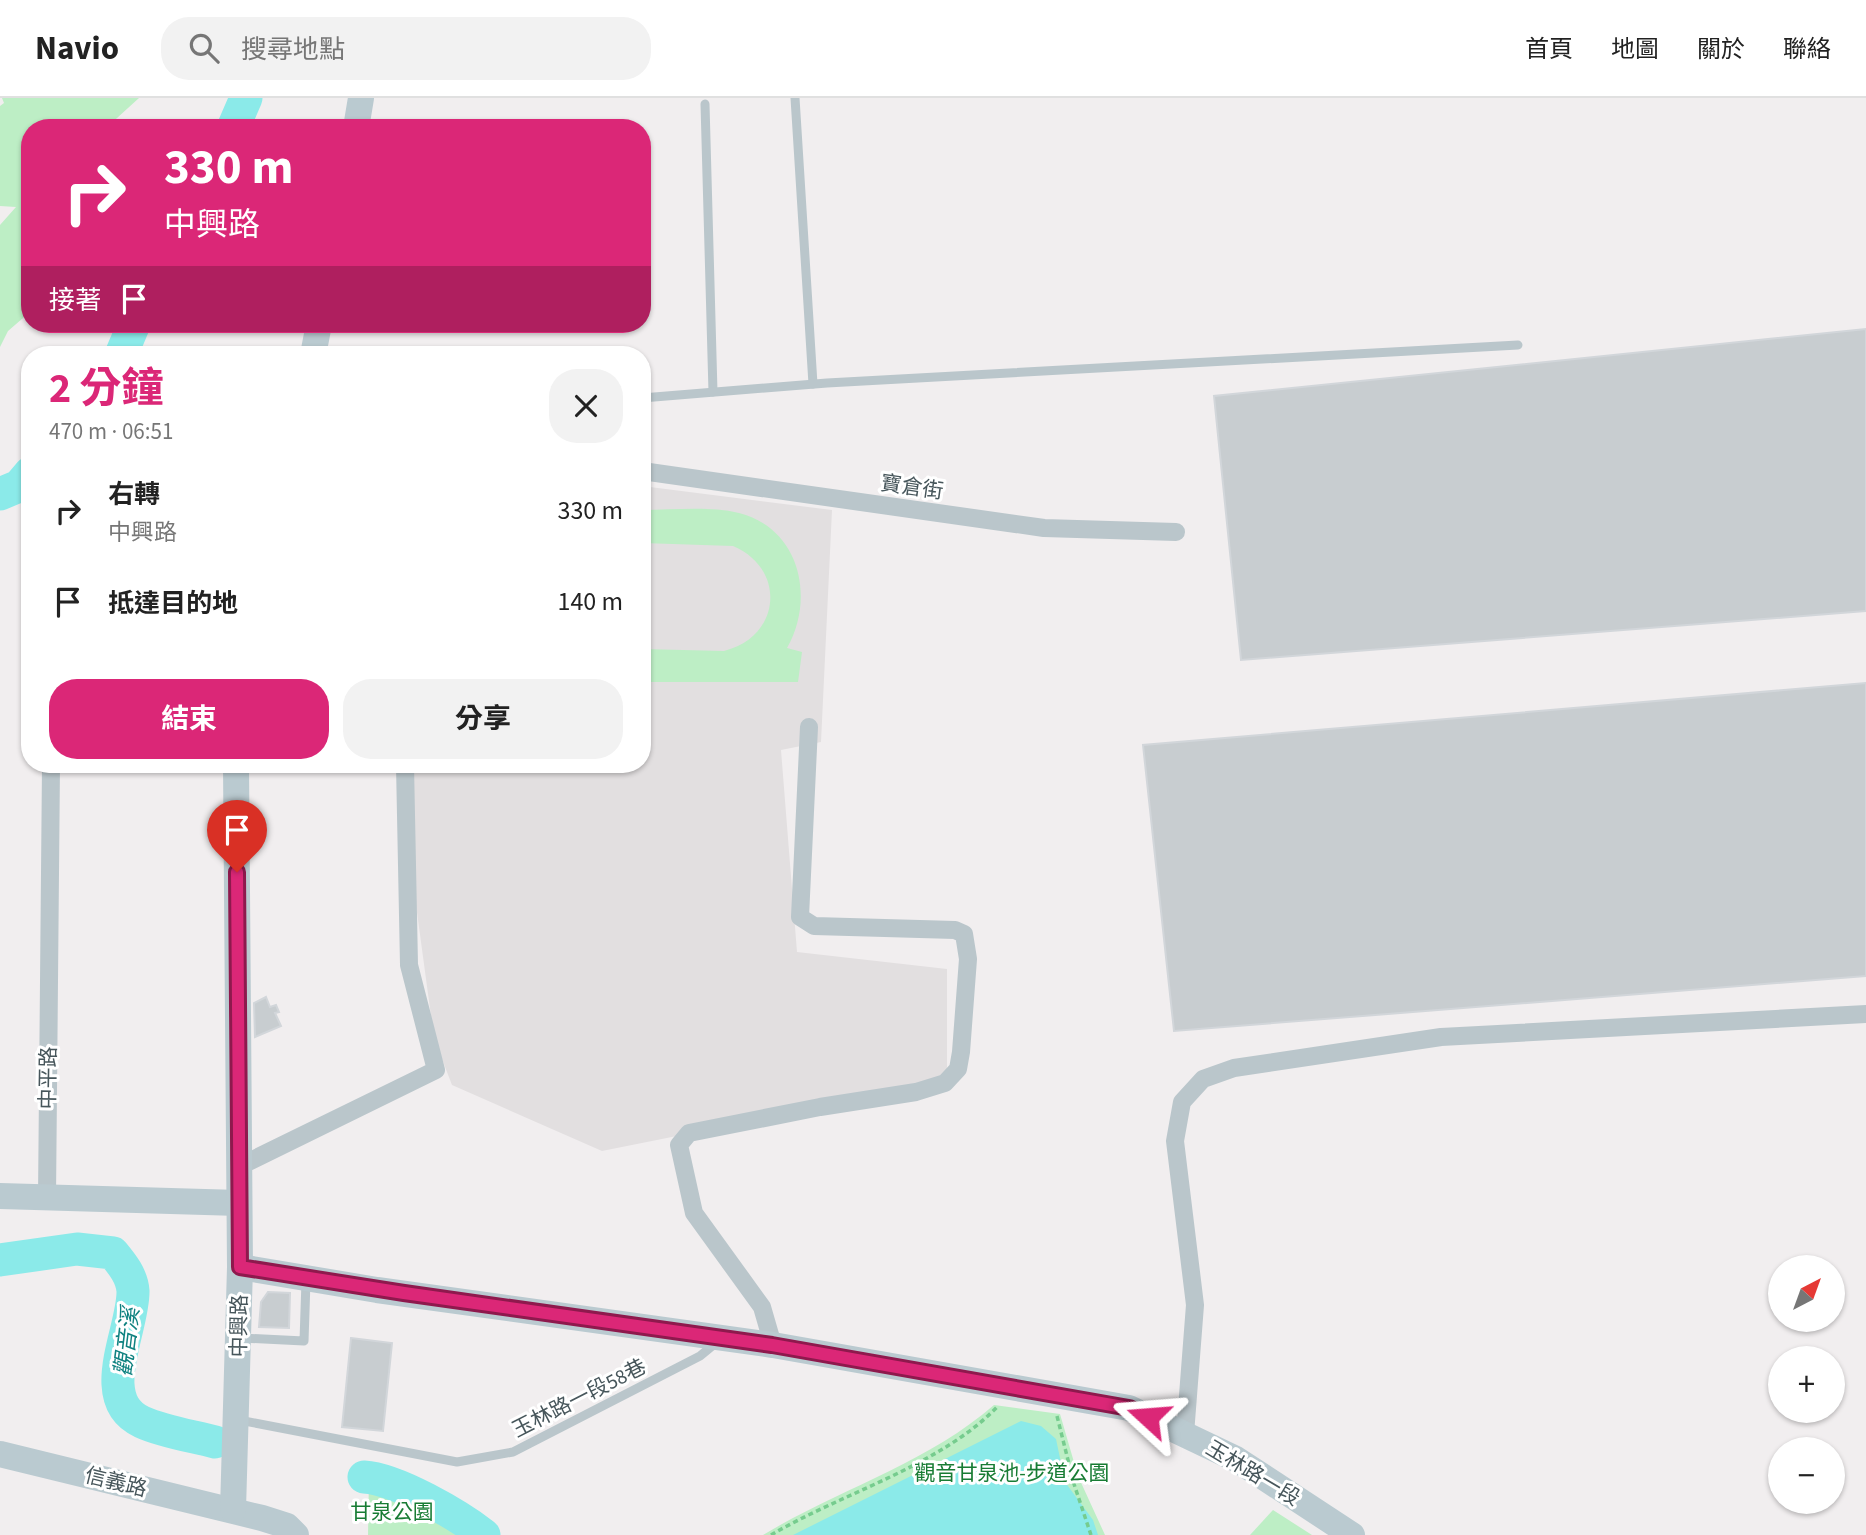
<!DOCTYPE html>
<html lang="zh-TW">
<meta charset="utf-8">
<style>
body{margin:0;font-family:"Source Sans 3","Noto Sans TC",sans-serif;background:#f2f2f2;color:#222;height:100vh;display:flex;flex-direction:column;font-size:26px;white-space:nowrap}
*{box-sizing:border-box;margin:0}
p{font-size:23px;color:#767676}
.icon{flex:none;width:38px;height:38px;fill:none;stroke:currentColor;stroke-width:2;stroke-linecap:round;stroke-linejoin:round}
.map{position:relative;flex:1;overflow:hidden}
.details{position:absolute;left:21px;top:248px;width:630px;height:427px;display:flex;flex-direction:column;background:#fff;border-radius:28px;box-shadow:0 2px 5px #0004}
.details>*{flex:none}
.banner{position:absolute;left:21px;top:21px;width:630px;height:214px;border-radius:28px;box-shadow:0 2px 5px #0004;background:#db2777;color:#fff;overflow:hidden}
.needle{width:46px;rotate:41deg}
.controls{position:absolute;left:1768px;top:1157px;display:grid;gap:14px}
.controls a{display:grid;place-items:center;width:77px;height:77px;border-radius:50%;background:#fff;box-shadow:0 2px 5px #0004;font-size:35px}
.pin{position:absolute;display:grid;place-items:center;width:60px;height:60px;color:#fff;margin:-72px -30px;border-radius:50% 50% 50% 0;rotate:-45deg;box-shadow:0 0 7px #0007}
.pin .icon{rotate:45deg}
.me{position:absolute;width:77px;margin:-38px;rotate:289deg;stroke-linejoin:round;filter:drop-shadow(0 0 5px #0008)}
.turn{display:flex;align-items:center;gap:24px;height:147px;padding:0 28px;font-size:32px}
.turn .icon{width:91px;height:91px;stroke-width:2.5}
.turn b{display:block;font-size:49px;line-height:60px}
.then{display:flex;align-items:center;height:66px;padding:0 28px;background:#0003;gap:14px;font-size:26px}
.round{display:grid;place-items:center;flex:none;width:74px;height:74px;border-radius:28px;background:#f2f2f2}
.overview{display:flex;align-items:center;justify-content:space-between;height:119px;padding:0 28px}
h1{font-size:42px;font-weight:700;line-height:52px;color:#db2777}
.primary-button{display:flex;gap:14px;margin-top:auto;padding:14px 28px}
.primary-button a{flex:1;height:80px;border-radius:28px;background:#db2777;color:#fff;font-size:28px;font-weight:700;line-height:80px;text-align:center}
.primary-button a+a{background:#f2f2f2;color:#222}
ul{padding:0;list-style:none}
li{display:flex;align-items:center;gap:21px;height:91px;padding:0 28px}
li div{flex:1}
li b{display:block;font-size:26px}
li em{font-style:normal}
header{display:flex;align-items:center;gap:42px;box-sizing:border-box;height:98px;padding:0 35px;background:#fff;border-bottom:2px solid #e0e0e0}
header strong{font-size:33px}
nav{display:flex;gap:38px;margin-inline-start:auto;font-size:24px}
.search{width:490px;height:63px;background:#f2f2f2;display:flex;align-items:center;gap:18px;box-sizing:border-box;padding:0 24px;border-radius:28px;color:#767676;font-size:26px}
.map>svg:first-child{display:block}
.education{fill:#e2dfe0}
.green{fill:#bdeec5}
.water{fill:#8beae9}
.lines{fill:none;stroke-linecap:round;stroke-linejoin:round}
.river{stroke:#8beae9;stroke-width:33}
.building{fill:#c8cdd0;stroke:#d2d6da;stroke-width:2}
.path{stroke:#76cc8e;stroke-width:3.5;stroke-dasharray:5 3.5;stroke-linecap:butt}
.lane{stroke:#bac6cb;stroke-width:9}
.street{stroke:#bac6cb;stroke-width:18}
.secondary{stroke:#bacad0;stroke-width:26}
.route-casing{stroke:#8e194d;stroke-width:18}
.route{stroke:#db2777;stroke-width:12}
.labels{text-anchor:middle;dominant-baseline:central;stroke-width:6;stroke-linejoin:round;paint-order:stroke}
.street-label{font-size:21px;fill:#47565b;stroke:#fff}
.park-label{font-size:21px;fill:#187c34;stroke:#fff}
.water-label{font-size:23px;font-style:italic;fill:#0f8280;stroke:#fff}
</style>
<header>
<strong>Navio</strong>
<div class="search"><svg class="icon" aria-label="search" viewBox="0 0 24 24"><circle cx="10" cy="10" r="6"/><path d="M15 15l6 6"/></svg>搜尋地點</div>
<nav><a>首頁</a><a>地圖</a><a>關於</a><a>聯絡</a></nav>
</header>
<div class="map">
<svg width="1866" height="1437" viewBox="0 0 1866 1437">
<rect width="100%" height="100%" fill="#f1eeef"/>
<path class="education" d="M642,388L832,412L821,644L781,652L797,854L947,871V984L602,1053L452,987L434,940L411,770L402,667H642Z"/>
<g class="green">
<path d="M2,0H139L106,30H30V214L8,233L0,249V127L16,109L0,108V8L4,5Z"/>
<path d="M642,412C674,412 709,408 739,415C801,431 815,501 787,550L802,554L798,584H642V551L724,553C781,539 787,471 733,448L642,445Z"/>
<path d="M994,1307L1060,1316L1078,1378L1105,1437H763C839,1391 926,1366 994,1307Z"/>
<path d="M369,1379L459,1418L484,1437H368Z"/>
<path d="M1273,1412L1312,1437H1250Z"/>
</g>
<path class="water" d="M1021,1323L1041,1328L1056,1341L1065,1384L1093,1422L1098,1437H793Z"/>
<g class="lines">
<g class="river">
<path d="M233,30L246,0"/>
<path d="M121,257L134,226"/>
<path d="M0,396L19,388L30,375"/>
<path d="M0,1162L77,1151L113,1155C122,1166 132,1178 133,1193C134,1231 93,1301 142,1324C164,1334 192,1338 215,1344"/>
<path d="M364,1379C397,1381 458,1417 484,1437"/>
</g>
</g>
<g class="building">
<path d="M1866,231V513L1241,562L1214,298Z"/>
<path d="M1866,585V878L1174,933L1143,647Z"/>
<path d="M266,899L270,909L276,907L279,914L275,915L281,928L255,939L254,905Z"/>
<path d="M268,1194L290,1195L289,1230L259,1229L261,1204Z"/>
<path d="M351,1240L392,1245L383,1333L342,1329Z"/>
</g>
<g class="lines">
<g class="path">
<path d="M1057,1318L1074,1386L1091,1437"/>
<path d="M771,1437C842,1395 940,1368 997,1309"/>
</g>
<g class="lane">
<path d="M795,0L813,286"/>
<path d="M705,6L713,294"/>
<path d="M642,300L827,285L1518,247"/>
<path d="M241,1240L304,1243L306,1183"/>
<path d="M239,1322L457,1364L513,1354L700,1258L717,1244"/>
</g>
<g class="street">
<path d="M642,373L1044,430L1176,434"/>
<path d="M240,1068L436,972L409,867L405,667"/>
<path d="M47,1100L51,667"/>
<path d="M773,1247L762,1209L694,1115L679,1047L689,1035L820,1009L916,994L945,985L958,971L961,954L968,861L964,836L955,832L814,828L800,819L809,629"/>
<path d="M1185,1336L1195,1207L1175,1043L1182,1004L1203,981L1234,970L1441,939L1866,916"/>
</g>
<g class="secondary">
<path d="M356,30L361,0"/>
<path d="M313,257L319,226"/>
<path d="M0,1098L239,1105"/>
<path d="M240,1169L377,1192L773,1247L1129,1310L1236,1361L1352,1437"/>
<path d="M0,1356L262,1420L287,1428L296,1437"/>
<path d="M233,1412L240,1169L236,667"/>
</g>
</g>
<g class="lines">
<defs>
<path id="route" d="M237,774L240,1169L404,1195L772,1247L1129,1310L1148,1319"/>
</defs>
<use href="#route" class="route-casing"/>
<use href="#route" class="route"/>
</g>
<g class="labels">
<g class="street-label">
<text transform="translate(912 389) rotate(8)">寶倉街</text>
<text transform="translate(48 980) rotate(-89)">中平路</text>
<text transform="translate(239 1228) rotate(-89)">中興路</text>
<text transform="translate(579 1300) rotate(-27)">玉林路一段58巷</text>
<text transform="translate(1253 1375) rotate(31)">玉林路一段</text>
<text transform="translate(116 1384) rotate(14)">信義路</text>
</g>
<g class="park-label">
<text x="1012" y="1375">觀音甘泉池-步道公園</text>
<text x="392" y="1414">甘泉公園</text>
</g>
<g class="water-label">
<text transform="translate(127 1244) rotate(-83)">觀音溪</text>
</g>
</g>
</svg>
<div class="controls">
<a><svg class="needle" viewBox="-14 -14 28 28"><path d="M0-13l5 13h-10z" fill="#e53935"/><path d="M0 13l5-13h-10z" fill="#767676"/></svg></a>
<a>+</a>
<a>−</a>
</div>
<div class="pin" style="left:237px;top:774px;background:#d93025"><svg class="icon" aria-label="arrive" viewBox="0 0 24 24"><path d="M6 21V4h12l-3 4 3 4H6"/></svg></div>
<svg class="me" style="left:1148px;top:1319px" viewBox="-20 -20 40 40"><path d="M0-17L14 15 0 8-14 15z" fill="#db2777" stroke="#fff" stroke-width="4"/></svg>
<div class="banner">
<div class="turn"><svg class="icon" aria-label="right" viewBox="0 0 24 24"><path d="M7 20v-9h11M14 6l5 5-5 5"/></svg><div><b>330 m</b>中興路</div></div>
<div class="then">接著<svg class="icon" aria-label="arrive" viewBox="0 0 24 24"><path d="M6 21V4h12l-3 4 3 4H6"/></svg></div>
</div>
<section class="details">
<div class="overview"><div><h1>2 分鐘</h1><p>470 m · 06:51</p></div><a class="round"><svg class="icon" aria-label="close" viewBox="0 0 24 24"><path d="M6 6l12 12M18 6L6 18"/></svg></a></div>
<ul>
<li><svg class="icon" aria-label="right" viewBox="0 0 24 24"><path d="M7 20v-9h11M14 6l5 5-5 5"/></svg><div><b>右轉</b><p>中興路</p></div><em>330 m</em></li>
<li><svg class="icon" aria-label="arrive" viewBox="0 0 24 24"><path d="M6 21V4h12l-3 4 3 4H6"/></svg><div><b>抵達目的地</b></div><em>140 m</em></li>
</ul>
<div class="primary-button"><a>結束</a><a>分享</a></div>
</section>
</div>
